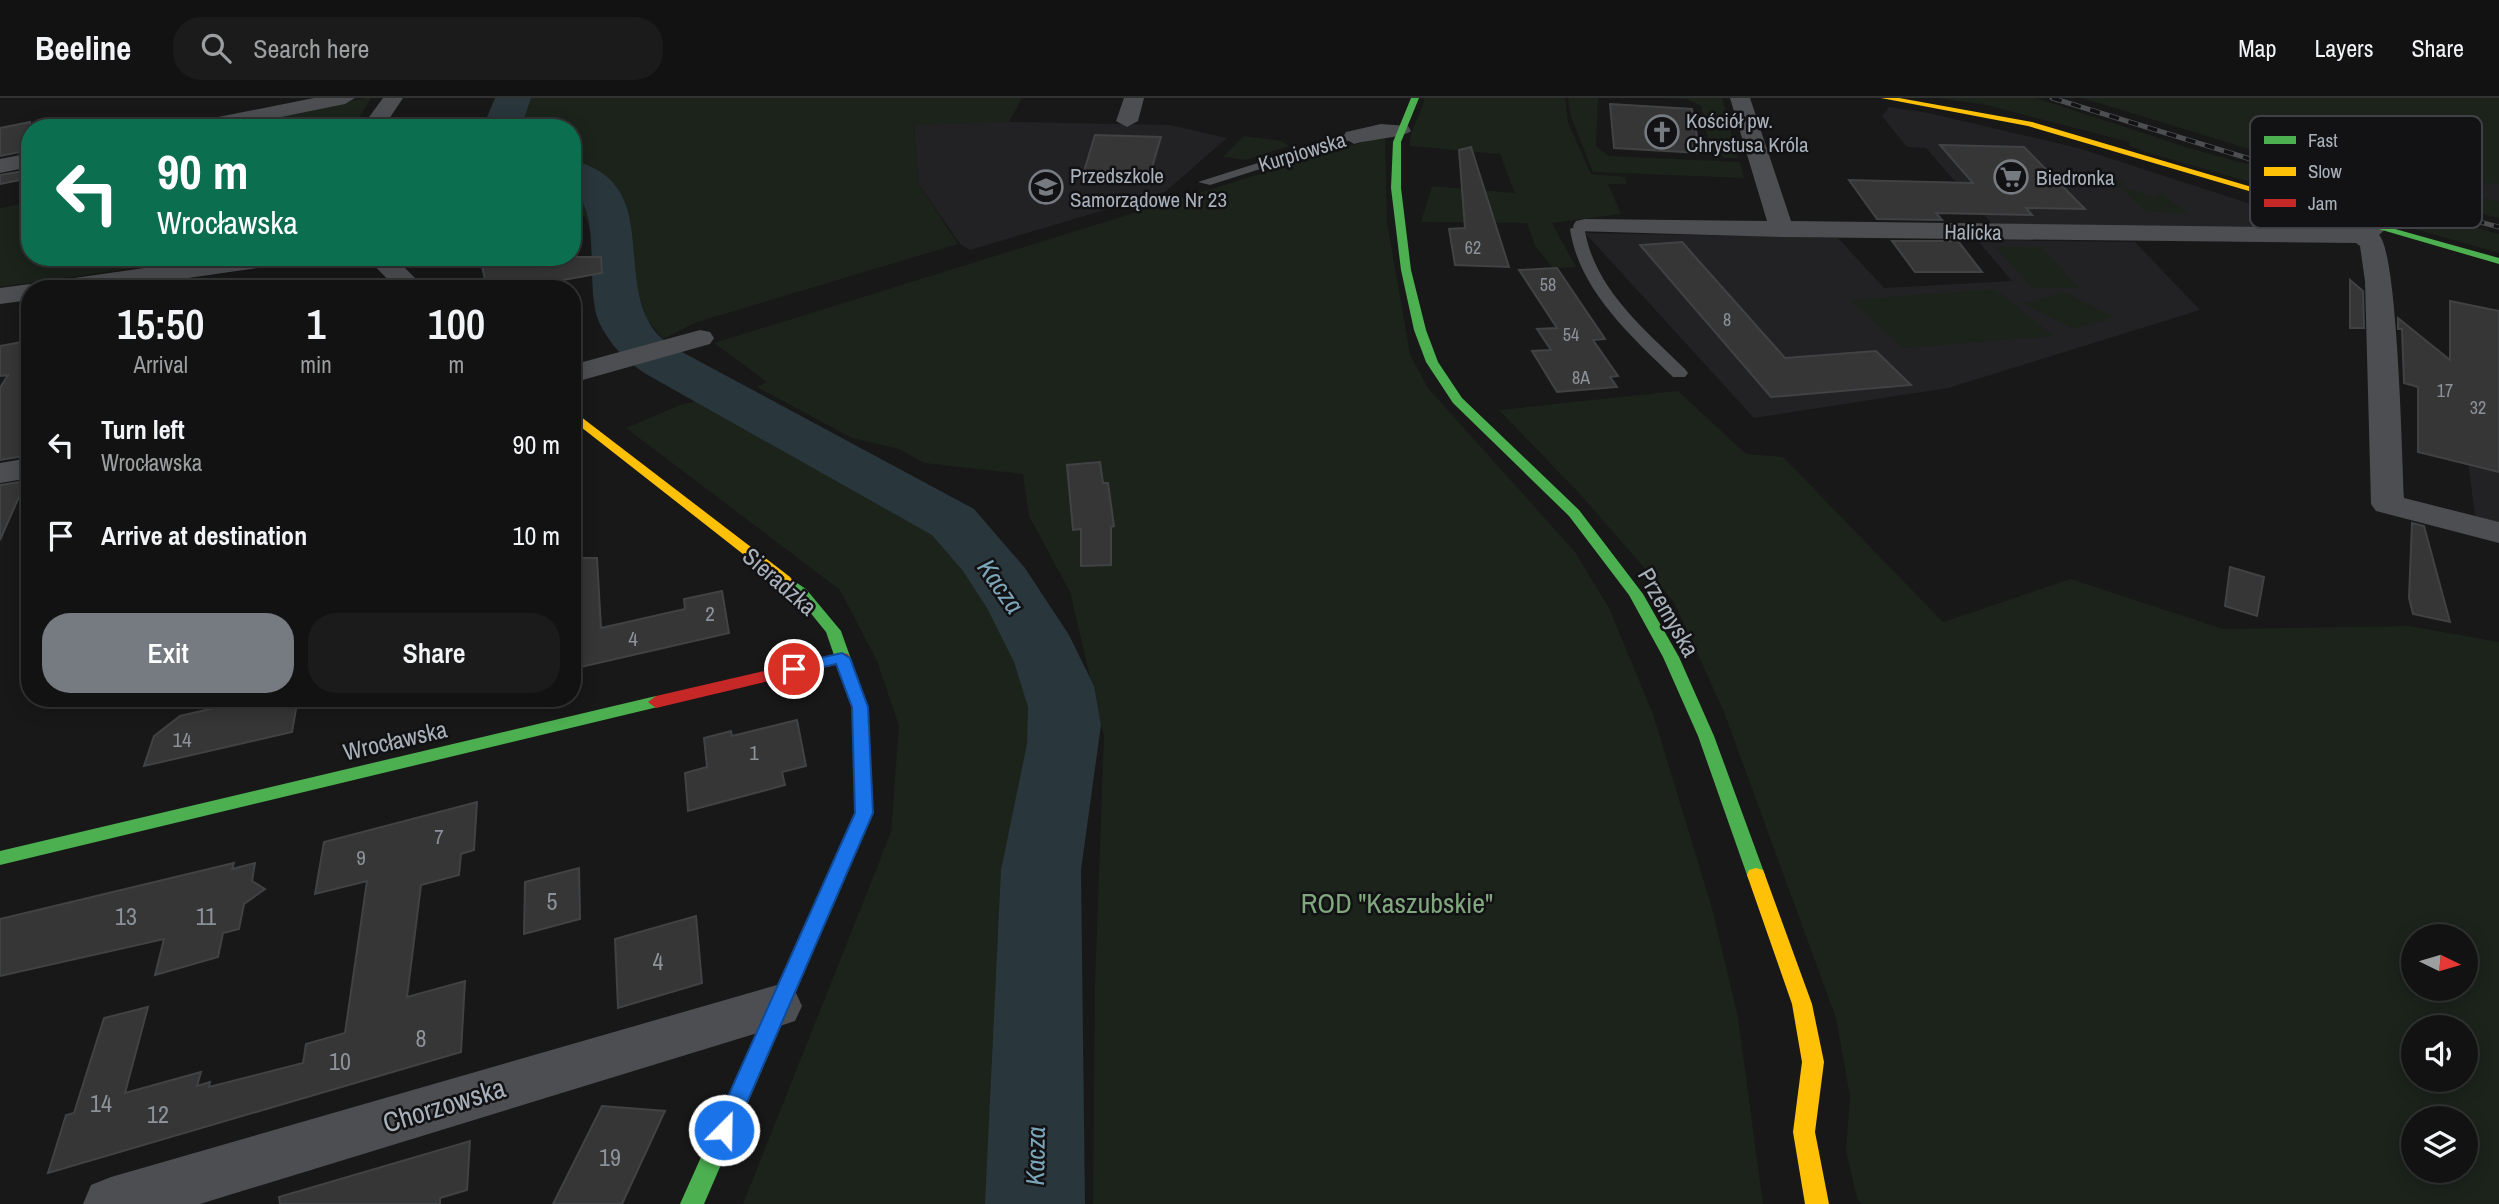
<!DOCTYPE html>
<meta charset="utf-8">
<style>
body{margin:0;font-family:"Archivo Narrow",sans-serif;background:#1b1b1b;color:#f1f3f6;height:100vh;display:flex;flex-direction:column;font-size:26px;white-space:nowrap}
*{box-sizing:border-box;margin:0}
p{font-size:23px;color:#9c9e9f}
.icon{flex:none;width:38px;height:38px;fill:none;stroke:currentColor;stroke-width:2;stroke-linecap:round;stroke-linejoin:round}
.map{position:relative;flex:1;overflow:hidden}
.sheet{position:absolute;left:21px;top:182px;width:560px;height:427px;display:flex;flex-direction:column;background:#121212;border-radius:28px;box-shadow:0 4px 18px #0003,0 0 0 2px #313232}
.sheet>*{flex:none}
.banner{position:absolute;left:21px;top:21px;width:560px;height:147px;border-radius:28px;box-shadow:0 4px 18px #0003,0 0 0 2px #313232;background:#0b6e4f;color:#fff;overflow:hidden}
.needle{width:46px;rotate:95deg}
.tools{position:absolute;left:2401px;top:826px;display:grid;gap:14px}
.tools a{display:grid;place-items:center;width:77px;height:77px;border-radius:50%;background:#121212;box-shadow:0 4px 18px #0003,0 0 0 2px #313232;font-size:35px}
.pin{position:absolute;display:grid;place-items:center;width:60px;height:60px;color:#fff;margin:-30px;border:4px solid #fff;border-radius:50%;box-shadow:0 2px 7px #0007}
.me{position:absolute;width:77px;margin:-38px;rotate:23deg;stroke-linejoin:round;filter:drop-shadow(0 0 5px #0008)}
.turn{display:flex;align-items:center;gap:24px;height:147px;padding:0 21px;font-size:32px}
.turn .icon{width:91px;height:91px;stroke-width:2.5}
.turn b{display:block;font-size:49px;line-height:60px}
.eta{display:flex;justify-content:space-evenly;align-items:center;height:119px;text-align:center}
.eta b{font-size:42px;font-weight:600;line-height:49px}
.primary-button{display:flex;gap:14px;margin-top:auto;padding:14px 21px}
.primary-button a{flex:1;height:80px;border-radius:28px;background:#767b81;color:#fff;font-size:28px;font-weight:600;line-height:80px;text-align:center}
.primary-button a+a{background:#1b1b1b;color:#f1f3f6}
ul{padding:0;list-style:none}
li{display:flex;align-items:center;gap:21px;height:91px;padding:0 21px}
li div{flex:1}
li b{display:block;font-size:26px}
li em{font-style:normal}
header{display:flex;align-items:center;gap:42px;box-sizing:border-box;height:98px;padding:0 35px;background:#121212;border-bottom:2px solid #313232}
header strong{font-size:33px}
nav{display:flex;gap:38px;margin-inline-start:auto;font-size:24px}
.search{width:490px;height:63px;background:#1b1b1b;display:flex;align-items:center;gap:18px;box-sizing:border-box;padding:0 24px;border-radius:28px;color:#9c9e9f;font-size:26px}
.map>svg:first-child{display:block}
.built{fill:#222224}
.green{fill:#1b231b;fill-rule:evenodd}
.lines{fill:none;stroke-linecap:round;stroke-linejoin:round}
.river{fill:#29363b;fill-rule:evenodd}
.building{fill:#363637;stroke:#404244;stroke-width:2}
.lane{fill:#4c4e51;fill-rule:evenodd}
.street{fill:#4c4e51;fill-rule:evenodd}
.fast{fill:#4caf50;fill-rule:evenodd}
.slow{fill:#ffc107;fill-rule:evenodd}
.jam{fill:#c62828;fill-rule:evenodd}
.rail-casing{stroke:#4c4e50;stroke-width:5}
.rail{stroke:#121214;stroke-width:3.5;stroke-dasharray:10;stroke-linecap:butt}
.route{fill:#1a73e8;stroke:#114b97;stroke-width:2}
.labels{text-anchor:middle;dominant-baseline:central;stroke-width:5;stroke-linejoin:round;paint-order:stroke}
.far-number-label{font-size:18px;fill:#8c9299}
.far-poi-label{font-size:21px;fill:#a8b0ba;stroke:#121214;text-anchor:start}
.far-street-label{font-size:21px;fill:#a8b0ba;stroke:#121214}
.number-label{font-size:21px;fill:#8c9299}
.street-label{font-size:24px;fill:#a8b0ba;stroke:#121214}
.near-number-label{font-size:24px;fill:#8c9299}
.water-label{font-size:26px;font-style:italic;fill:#7ba5b9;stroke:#121214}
.near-park-label{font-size:28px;fill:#80a77d;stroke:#121214}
.near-street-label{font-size:28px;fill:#a8b0ba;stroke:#121214}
.key{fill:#121214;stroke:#3f4146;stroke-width:2}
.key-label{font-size:19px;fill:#a8b0ba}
</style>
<header>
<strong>Beeline</strong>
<div class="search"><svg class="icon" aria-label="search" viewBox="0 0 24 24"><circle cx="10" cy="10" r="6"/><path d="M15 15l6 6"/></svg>Search here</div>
<nav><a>Map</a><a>Layers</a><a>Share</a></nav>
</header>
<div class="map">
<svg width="2499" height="1106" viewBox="0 0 2499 1106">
<rect width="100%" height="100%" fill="#181818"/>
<g class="built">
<path d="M1889,9L1929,15L2078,50L2316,127L2313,132L1992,126L1926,50L1907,49L1882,18Z"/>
<path d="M970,23L1170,27L1227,40L1165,94L970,152L960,146L918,85L914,26Z"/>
<path d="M2448,81L2499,86V104L2443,91Z"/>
<path d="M1585,135L1838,140L1884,190L2012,183L1977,142L2135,144L2200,212L1948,290L1754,320Z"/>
<path d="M2499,354V431L2476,425L2467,356Z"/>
</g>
<g class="green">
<path d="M366,0H371L353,30H214Z"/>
<path d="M502,0H1022L1009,24L914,27L918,85L958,146L697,224L663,241L647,221L619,140L597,150L585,119L572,110V30H490Z"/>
<path d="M1424,0H1565L1568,24L1591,76L1625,79L1627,86H1608L1621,116L1552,125L1576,169L1553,170L1535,148L1527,125L1421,124L1432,88L1515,95L1500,56L1410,48C1409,30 1422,18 1424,0Z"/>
<path d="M1568,0H1598L1596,48L1609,58L1740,64L1744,80L1593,74L1571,19Z"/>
<path d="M1663,0H1722L1738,60H1725L1710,50L1701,8L1687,1Z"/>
<path d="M1937,0H2036L2189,50L2499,136V155L2149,55L2130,48L2129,44L1986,7Z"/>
<path d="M2082,0H2499V86L2448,81L2443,91L2499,104V120L2358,84Z"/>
<path d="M1244,38L1282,43L1289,48L1246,62L1223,59Z"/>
<path d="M1373,41H1385L1387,124L1410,256L1428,290L1575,454L1609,510L1653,616L1712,810L1738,919L1763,1106H1093L1095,886L1104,638L1070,494L1029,418L1023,376L924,365L899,351L852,340L757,289L767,284L714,245Z"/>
<path d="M2112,82L2127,84L2121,88L2153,99L2162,95L2189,117L2145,113Z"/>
<path d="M30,104V159H213L0,189V110Z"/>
<path d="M1996,149H2041L2079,190H2032Z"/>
<path d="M1995,191L2053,238L1902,250L1851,202Z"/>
<path d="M2063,194L2114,219L2074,231L2024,206Z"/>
<path d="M1678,293L1746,356L1783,359L1943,524L2071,481L2223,531L2409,528L2499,544V1106H1862L1857,1100L1846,1053L1850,998L1836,920L1724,614L1674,504L1580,396L1499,312ZM2413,838H2466V891H2413ZM2413,929H2466V982H2413ZM2413,1020H2466V1073H2413Z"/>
<path d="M707,301L945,430L1010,529L1033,601L1011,1106H743L891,734L899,628L877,563L840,492L626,330L680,307Z"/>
</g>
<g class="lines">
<g class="river">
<path d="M495,0H531L523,24L526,30H488L485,24Z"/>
<path d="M572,62C660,84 617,171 650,226C657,239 670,247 682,254L974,411L1025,470L1069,537L1094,588L1101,627L1081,772L1085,1106H985L1001,772L1027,646L1028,609L1014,564L987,510L963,473L932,437L646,276C626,263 609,246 599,224C584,190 603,112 572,92Z"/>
</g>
</g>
<g class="building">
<path d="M1610,6L1692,11L1700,55L1614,50Z"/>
<path d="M30,24V52L0,58V30Z"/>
<path d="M1095,37L1161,39L1150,76L1140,75L1139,81L1082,80Z"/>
<path d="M1940,47L2024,49L2085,111L2026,110L2032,117L1936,115L1942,122L1877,121L1849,82L1973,85Z"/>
<path d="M1471,49L1509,169L1455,167L1449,131L1465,130L1459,52Z"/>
<path d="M30,72V80L0,86V77Z"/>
<path d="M1892,143H1958L1982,174H1915Z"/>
<path d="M1682,144L1785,260L1876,253L1911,287L1771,299L1640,147Z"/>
<path d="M480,159H601L602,175L514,191H487Z"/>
<path d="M1557,170L1605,241L1593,242L1618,278L1610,279L1617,289L1557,294L1532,253L1551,252L1537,231L1557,230L1519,172Z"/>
<path d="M2350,182L2363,193L2364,230H2350Z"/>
<path d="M2450,203L2499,213V374L2418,354V289L2404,285L2402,231H2398V220L2450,262Z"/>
<path d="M30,239V357L0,362V290L8,277L0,278V248L27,243Z"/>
<path d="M1100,364L1103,385H1108L1114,428L1111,429V467L1081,468V431L1073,432L1067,367Z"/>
<path d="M26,383L0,442V387Z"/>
<path d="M2412,425L2424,428L2450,524L2413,516L2409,500Z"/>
<path d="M572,460H597L601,530L685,511L684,501L722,493L729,535L572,571Z"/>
<path d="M2230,469L2264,479L2257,518L2225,508Z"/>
<path d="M226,600H298L292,634L144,668L154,638L180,618L223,608Z"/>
<path d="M797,622L806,668L782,674L785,687L688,713L685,675L707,669L704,640L731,633L732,638Z"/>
<path d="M477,704L474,752L461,756L459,777L421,787L407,899L465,883L461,954L48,1075L66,1017L74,1015L104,920L148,909L125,995L201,974L197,988L210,984L209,989L303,965L306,946L345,935L367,783L315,796L324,744Z"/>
<path d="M234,765L232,771L255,765L252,783L265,791L244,806L239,831L223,835L218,859L155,877L164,841L0,878V821Z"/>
<path d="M579,770L580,821L524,836L525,784Z"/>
<path d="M696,818L702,885L618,910L615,841Z"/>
<path d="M602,1008L665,1013L622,1106H553Z"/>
<path d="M470,1043L467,1092L440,1100V1106H280L279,1099Z"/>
</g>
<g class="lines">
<g class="lane">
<path d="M1349,36L1360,39L1210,87L1198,84Z"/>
<path d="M1585,124L1592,128L1585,133C1595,191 1645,232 1685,271L1688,275L1685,279H1673C1630,237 1579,192 1570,131Z"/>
</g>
<g class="street">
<path d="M314,0H355L345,6L227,30H182L193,24Z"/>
<path d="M383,0H403L383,30H361Z"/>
<path d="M1124,0H1144L1138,23L1127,29L1116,23Z"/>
<path d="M1730,0H1750L1791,123L2356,130L2369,122H2387L2390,127L2379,137C2398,155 2402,361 2404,400L2499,424V445L2376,413L2371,406L2365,183L2360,148L2356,145L1782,139L1576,133L1573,128L1576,123L1585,121L1767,123Z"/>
<path d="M1381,26L1408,28L1411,33C1406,39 1366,42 1354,46L1343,39L1346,34Z"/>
<path d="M30,55V69L0,75V61Z"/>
<path d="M222,159H291L287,164L278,167L111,191H30V202L0,206V190L30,186L40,190L53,183Z"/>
<path d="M366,159H394L426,191H397Z"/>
<path d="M700,232L710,234L714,240L710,246L572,285V267Z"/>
<path d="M30,360V380L0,385V365Z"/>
<path d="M777,887L795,893L802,908L795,923L777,929L200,1106H83L91,1087L111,1079Z"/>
</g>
<g class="fast">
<path d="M1411,0H1419L1401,44V90L1411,172L1426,232L1438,264L1462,300L1579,412L1643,496L1679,559L1714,638L1765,777L1763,782L1756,784L1749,782L1747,777L1698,638L1663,559L1629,497L1569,418L1453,305L1426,264L1414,232L1401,172L1391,90L1393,44Z"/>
<path d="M2327,112L2499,160V166L2327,116Z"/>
<path d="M785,477L806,491L841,533L868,609L873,715L704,1106H680L855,715L852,609L826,534L796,497L778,482L780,479Z"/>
<path d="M656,598L664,604L662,608L0,767V753Z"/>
</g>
<g class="slow">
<path d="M1881,0H1899L2032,24L2336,114L2327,116L2028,28Z"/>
<path d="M572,312L790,479L792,482L790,485H780L572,322Z"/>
<path d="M1756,770L1763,772L1765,777L1812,906L1824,964L1815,1034L1829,1106H1805L1793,1034L1802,964L1792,906L1747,777L1749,772Z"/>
</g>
<path class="jam" d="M842,555L848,556L850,560L848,564L656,610L648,604L656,598Z"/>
<defs>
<path id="rail" d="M2052,0L2302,77L2499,129"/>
</defs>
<use href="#rail" class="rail-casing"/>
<use href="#rail" class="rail"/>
</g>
<path class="route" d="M842,555L850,560L868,609L873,715L732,1039L724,1042L716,1039L713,1032L855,715L852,609L836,566L794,576L786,571L788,567Z"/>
<defs>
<symbol id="church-ring" viewBox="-11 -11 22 22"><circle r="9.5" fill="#121214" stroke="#767b81" stroke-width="1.5"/><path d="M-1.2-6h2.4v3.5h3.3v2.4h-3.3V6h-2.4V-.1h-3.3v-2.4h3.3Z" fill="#767b81"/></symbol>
<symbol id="supermarket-ring" viewBox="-11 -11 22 22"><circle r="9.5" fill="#121214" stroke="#767b81" stroke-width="1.5"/><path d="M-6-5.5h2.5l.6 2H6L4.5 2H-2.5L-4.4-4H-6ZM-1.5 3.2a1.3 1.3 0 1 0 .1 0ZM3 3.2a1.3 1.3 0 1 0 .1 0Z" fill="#767b81"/></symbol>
<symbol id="school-ring" viewBox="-11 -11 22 22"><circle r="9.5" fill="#121214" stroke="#767b81" stroke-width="1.5"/><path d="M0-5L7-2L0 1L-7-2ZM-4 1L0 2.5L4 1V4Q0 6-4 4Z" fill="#767b81"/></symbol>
</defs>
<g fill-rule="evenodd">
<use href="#church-ring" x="1643" y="15" width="38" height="38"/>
<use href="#supermarket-ring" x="1992" y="60" width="38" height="38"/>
<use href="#school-ring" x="1027" y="70" width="38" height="38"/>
</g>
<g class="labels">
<g class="far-number-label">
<text x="1473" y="149">62</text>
<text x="1548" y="186">58</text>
<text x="1727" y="221">8</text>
<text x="1571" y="236">54</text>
<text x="1581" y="279">8A</text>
<text x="2445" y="292">17</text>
<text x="2478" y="309">32</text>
</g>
<g class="far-poi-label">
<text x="1686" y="22">Kościół pw.<tspan x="1686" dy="24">Chrystusa Króla</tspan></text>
<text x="1070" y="77">Przedszkole<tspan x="1070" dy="24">Samorządowe Nr 23</tspan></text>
<text x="2036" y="79">Biedronka</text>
</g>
<g class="far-street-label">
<text transform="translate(1302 54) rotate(-17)">Kurpiowska</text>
<text transform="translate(1973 134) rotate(1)">Halicka</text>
</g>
<g class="number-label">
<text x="710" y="515">2</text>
<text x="633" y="540">4</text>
<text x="182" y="641">14</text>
<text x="754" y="654">1</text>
<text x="439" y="738">7</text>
<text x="361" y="759">9</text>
</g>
<g class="street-label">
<text transform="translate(780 483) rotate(41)">Sieradzka</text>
<text transform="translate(1669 514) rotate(60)">Przemyska</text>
<text transform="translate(395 642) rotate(-13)">Wrocławska</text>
</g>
<g class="near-number-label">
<text x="552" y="803">5</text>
<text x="126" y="818">13</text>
<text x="206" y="818">11</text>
<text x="658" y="863">4</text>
<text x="421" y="940">8</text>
<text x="340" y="963">10</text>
<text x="101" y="1005">14</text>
<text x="158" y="1016">12</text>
<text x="610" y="1059">19</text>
</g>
<g class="water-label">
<text transform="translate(1001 488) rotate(55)">Kacza</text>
<text transform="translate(1035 1058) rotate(-89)">Kacza</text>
</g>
<g class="near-park-label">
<text x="1397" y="805">ROD "Kaszubskie"</text>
</g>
<g class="near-street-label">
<text transform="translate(444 1007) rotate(-17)">Chorzowska</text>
</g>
</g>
<rect x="2250" y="18" width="232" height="112" rx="10" class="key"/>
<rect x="2264" y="38" width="32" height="8" fill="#4caf50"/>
<rect x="2264" y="69" width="32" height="9" fill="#ffc107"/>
<rect x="2264" y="101" width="32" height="8" fill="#c62828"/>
<g class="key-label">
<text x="2308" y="49">Fast</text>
<text x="2308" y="80">Slow</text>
<text x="2308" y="112">Jam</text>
</g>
</svg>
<div class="tools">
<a><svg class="needle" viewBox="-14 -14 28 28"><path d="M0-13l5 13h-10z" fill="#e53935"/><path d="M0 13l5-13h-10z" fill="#9c9e9f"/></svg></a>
<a><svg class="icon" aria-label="sound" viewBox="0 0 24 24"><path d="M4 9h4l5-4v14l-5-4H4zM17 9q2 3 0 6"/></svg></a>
<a><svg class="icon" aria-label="layers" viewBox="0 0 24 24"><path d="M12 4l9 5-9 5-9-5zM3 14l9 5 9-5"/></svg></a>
</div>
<div class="pin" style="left:794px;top:571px;background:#d93025"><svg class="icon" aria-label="arrive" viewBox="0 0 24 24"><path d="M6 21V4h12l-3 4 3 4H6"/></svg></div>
<svg class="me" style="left:724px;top:1032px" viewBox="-20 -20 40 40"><circle r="17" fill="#1a73e8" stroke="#fff" stroke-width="3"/><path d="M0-11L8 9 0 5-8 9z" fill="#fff"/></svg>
<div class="banner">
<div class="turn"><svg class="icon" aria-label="left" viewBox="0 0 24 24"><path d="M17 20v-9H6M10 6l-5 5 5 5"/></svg><div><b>90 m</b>Wrocławska</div></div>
</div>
<section class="sheet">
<div class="eta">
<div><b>15:50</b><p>Arrival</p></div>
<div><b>1</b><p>min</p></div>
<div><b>100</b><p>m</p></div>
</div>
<ul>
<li><svg class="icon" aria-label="left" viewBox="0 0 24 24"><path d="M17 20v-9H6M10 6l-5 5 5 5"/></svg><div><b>Turn left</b><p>Wrocławska</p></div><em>90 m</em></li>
<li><svg class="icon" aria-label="arrive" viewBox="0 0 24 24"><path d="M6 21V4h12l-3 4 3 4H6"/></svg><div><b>Arrive at destination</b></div><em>10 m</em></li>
</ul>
<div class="primary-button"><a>Exit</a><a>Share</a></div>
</section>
</div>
